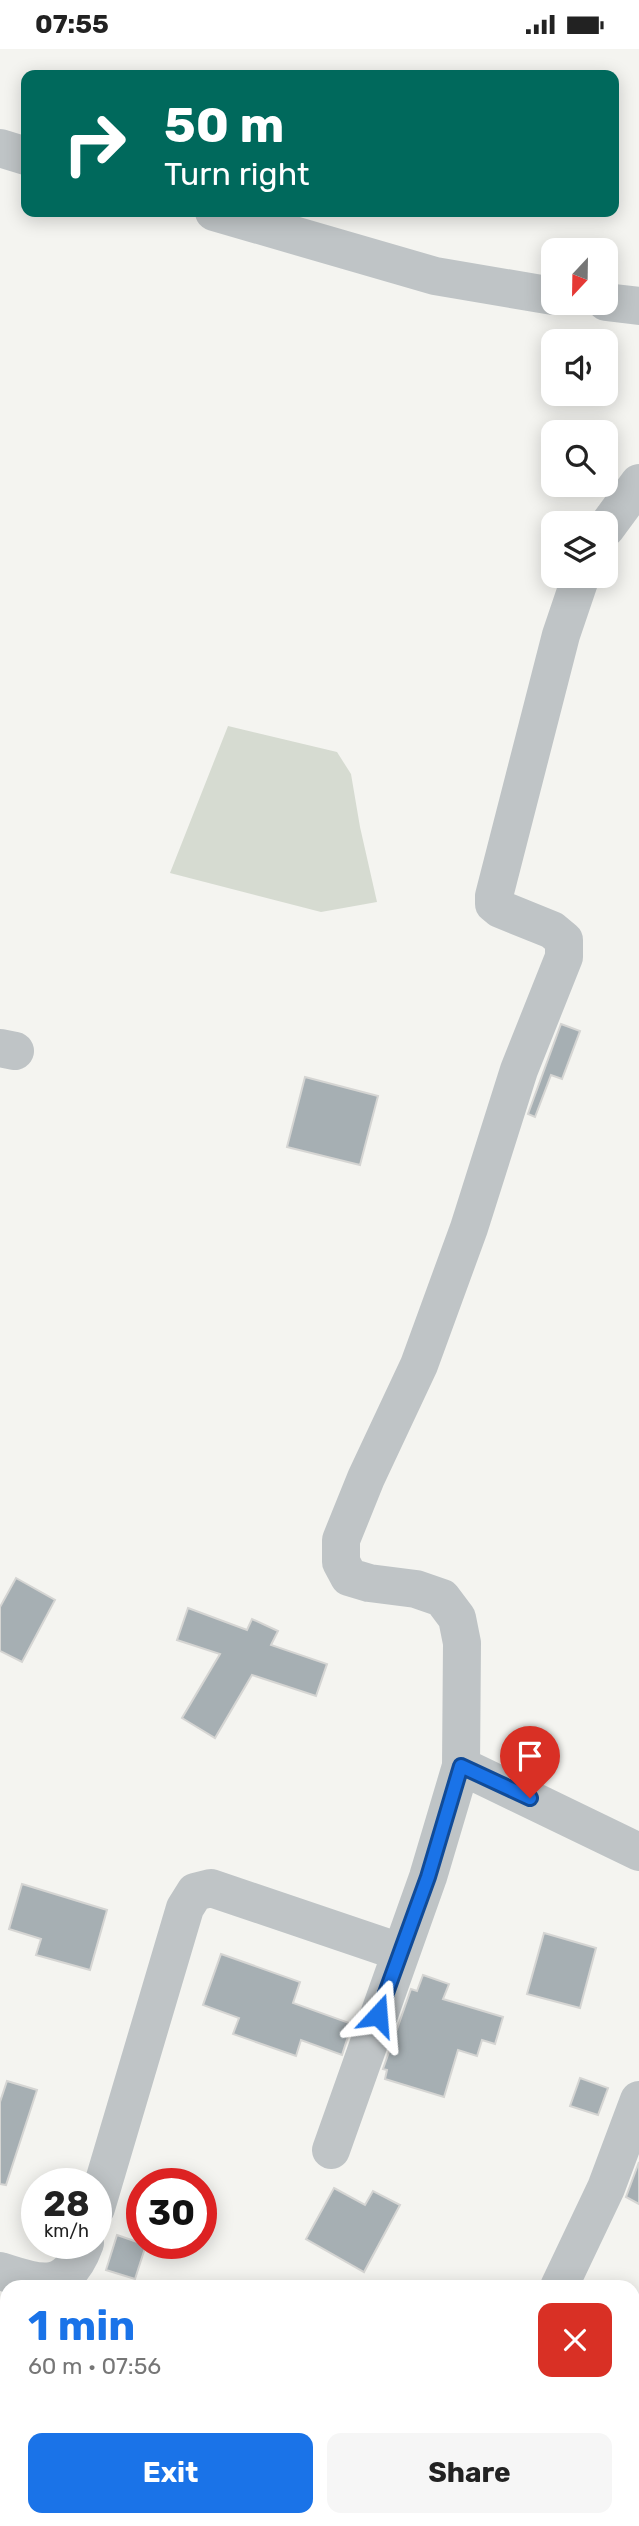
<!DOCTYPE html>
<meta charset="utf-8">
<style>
body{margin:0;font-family:Rubik,sans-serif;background:#f6f6f6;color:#222;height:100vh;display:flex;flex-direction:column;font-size:26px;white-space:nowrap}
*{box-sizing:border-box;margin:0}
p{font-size:23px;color:#767676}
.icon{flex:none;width:38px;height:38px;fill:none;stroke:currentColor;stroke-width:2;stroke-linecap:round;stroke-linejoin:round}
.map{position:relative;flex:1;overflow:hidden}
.drawer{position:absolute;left:0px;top:2231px;width:640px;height:247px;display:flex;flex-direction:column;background:#fff;border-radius:21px 21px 0 0;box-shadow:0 4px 18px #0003}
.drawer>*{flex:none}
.banner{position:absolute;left:21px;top:21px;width:598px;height:147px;border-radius:14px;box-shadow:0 4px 18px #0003;background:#00695c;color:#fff;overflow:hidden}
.needle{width:46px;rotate:202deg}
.buttons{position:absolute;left:541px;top:189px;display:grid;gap:14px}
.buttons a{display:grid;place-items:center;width:77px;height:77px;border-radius:14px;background:#fff;box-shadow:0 4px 18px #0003;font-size:35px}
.speed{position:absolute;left:21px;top:2119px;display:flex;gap:14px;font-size:35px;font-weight:700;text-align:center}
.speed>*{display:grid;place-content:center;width:91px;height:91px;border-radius:50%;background:#fff;box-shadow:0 4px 18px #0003;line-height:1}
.speed small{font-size:18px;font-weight:400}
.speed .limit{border:10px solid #d22;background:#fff;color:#111}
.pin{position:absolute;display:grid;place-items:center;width:60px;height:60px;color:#fff;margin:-72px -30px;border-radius:50% 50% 50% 0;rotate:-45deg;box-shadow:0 0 7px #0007}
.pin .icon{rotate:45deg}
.me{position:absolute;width:77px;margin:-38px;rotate:19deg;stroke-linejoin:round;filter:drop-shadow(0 0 5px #0008)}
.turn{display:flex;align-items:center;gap:24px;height:147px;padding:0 28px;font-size:32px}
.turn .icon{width:91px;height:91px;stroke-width:2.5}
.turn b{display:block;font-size:49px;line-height:60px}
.round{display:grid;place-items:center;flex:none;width:74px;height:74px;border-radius:14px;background:#f6f6f6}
.overview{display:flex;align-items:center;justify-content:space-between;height:119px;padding:0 28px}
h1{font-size:42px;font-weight:700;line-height:52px;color:#1a73e8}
.primary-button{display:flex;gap:14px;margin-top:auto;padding:14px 28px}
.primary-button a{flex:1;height:80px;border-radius:14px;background:#1a73e8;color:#fff;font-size:28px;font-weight:700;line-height:80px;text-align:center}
.primary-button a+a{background:#f6f6f6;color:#222}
.status{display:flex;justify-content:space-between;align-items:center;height:49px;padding:0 35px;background:#fff;direction:ltr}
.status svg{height:19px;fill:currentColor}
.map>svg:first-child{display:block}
.green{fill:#d6dbd1}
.building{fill:#a6afb3;stroke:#d5d5d3;stroke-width:2}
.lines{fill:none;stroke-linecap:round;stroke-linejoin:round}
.minor{stroke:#bfc4c6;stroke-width:38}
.route-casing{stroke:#114b97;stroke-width:18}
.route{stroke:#1a73e8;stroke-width:12}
</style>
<div class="status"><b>07:55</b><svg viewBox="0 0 49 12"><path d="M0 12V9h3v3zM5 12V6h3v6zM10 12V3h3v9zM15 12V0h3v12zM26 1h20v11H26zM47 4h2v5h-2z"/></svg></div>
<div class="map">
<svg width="639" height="2477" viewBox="0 0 639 2477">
<rect width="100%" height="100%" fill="#f4f4f0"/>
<path class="green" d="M228,677L337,703L351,725L360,778L377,853L321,863L170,824Z"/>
<g class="building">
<path d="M561,975L580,982L562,1030L551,1026L535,1068L528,1065Z"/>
<path d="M305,1028L378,1047L360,1116L287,1098Z"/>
<path d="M16,1529L55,1551L22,1613L0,1602V1558Z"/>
<path d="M188,1559L247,1581L252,1570L278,1582L271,1596L327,1615L316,1647L252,1626L215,1689L182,1669L220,1605L177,1591Z"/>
<path d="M22,1835L107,1861L90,1921L36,1906L41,1890L9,1880Z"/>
<path d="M544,1884L596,1899L580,1959L527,1945Z"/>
<path d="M221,1905L300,1933L293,1954L352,1975L342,2006L301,1991L296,2007L233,1985L239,1969L203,1956Z"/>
<path d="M423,1926L449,1935L443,1950L503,1968L495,1995L482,1991L477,2007L458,2001L444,2048L385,2030L387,2021L383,2020L411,1940L417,1942Z"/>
<path d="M580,2029L608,2039L598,2066L570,2057Z"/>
<path d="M7,2032L37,2041L6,2136L0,2135V2053Z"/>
<path d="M639,2113V2155L626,2148Z"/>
<path d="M334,2139L365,2156L373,2142L400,2156L364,2223L306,2190Z"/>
<path d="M117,2186L146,2196L135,2230L106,2221Z"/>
</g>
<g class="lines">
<g class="minor">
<path d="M0,99L26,107"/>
<path d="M214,163L435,227L553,247"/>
<path d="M606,253L639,257"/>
<path d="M606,479L639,434"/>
<path d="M0,999L15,1002"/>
<path d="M461,1717L639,1803"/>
<path d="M331,2101L428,1828L461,1717L462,1594L457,1569L442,1549L416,1540L369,1534L349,1528L341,1513V1491L366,1429L419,1316L469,1179L519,1021L564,908V891L552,881L500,860L494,855V847L561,586L581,527"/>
<path d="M96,2159L185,1859L195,1843L211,1839L400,1903"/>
<path d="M0,2222C43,2236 67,2244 85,2194"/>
<path d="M559,2238L606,2139L639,2051"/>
<path d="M428,2477L432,2471"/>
</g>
</g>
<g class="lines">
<defs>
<path id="route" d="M378,1966L428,1828L461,1717L530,1749"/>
</defs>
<use href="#route" class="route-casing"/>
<use href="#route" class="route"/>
</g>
</svg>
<div class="buttons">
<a><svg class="needle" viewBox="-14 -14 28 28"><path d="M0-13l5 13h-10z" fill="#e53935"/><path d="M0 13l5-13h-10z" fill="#767676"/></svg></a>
<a><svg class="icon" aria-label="sound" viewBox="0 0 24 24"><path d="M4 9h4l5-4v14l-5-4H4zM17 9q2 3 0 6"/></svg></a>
<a><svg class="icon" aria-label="search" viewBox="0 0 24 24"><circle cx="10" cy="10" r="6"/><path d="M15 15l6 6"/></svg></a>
<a><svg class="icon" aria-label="layers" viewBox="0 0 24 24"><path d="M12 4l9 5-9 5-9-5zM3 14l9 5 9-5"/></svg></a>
</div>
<div class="speed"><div>28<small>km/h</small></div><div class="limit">30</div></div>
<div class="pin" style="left:530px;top:1749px;background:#d93025"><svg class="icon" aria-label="arrive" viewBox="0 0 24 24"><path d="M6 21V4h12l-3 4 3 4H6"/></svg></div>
<svg class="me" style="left:378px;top:1966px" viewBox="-20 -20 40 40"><path d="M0-17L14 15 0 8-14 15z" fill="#1a73e8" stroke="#fff" stroke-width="4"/></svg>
<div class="banner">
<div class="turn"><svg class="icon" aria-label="right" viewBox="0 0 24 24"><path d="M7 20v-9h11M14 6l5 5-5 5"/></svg><div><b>50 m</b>Turn right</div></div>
</div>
<section class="drawer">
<div class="overview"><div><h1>1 min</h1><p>60 m · 07:56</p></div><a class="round" style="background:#d93025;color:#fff"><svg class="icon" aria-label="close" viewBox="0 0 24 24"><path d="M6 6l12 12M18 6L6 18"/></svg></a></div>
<div class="primary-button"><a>Exit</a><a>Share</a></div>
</section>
</div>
